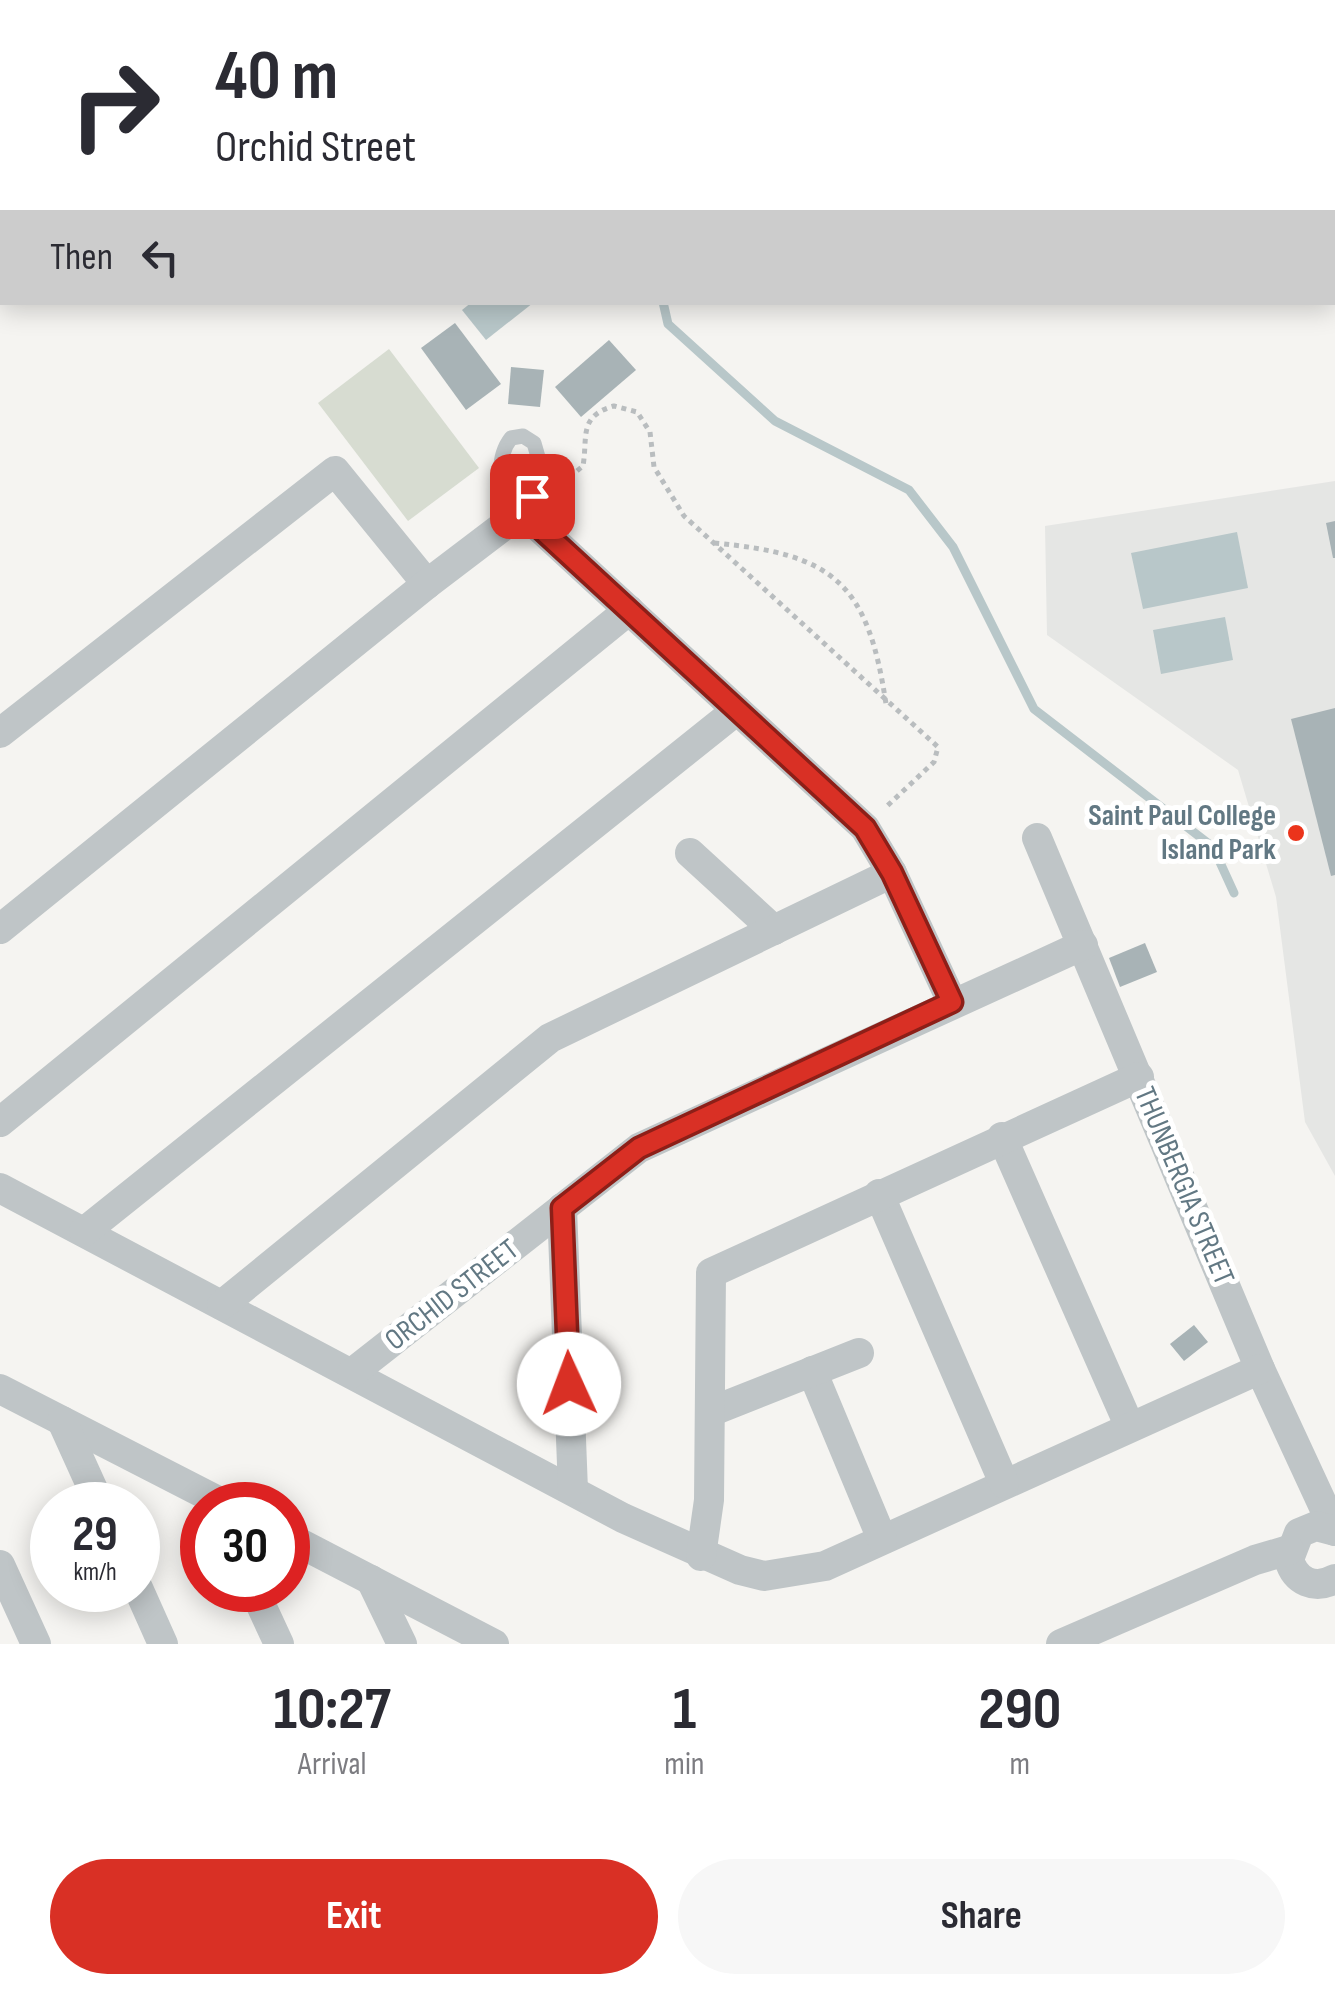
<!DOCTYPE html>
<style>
body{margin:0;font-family:"Sofia Sans Condensed",sans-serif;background:#f7f7f7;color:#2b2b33;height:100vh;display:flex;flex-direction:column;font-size:38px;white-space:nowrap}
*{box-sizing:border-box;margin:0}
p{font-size:32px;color:#7c7c81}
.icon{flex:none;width:55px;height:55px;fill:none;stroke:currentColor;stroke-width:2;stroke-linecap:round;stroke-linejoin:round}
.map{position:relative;height:1644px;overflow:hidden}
.side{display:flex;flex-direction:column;background:#fff;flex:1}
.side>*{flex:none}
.top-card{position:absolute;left:0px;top:0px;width:1335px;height:305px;box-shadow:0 5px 25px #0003;background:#fff;color:#2b2b33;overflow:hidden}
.speed{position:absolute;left:30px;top:1482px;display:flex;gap:20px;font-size:50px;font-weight:700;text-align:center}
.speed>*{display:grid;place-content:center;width:130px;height:130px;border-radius:50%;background:#fff;box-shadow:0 5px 25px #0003;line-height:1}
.speed small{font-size:25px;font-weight:400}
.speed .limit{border:15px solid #d22;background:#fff;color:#111}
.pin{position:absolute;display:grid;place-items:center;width:85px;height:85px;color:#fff;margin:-42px;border-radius:20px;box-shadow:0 5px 15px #0006}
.me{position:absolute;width:110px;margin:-55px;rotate:358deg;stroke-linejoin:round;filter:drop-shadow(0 0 8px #0008)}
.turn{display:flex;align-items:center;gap:35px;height:210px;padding:0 50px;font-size:45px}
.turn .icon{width:130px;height:130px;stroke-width:2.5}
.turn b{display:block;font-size:70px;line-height:85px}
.then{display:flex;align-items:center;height:95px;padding:0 50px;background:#0003;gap:20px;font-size:38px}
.eta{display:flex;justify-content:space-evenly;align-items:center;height:170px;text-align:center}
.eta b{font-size:60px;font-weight:700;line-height:70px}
.action{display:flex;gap:20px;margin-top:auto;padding:20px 50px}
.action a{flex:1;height:115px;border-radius:60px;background:#d93025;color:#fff;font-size:40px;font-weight:700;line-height:115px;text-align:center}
.action a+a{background:#f7f7f7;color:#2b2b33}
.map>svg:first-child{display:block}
.built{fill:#e5e6e4}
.green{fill:#d7dcd1}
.water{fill:#b8c7c9}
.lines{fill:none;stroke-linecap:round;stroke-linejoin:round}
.stream{stroke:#b8c7c9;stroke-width:9}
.building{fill:#a8b3b6}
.path{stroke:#b9bdbf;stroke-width:5;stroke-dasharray:5 5;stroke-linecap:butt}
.lane{stroke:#bfc5c7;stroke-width:15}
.street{stroke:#bfc5c7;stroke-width:30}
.route-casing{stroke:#8d1f18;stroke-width:25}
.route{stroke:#d93025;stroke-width:18}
.poi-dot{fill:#eb341b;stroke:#fff;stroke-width:4}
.labels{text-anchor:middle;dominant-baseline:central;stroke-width:10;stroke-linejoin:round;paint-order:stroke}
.poi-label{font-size:30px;font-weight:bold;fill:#627883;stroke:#fff;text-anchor:end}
.street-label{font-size:30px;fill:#627883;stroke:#fff}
</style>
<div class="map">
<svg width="1335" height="1644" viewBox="0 0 1335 1644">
<rect width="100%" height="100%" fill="#f5f4f1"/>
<path class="built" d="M1335,481V1176L1305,1122L1276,897L1238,770L1047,635L1045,526Z"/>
<path class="green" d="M389,349L479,468L408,521L318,403Z"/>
<g class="water">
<path d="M472,302H533V303L486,340L462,310Z"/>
<path d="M1237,532L1248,588L1143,609L1131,553Z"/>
<path d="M1225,617L1233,660L1161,674L1153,630Z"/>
</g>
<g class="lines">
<g class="stream">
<path d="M248,0L249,2"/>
<path d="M663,302L668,324L775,421L909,490L953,547L1034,709L1213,847L1234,893"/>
</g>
</g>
<g class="building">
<path d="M455,323L501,384L466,410L421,348Z"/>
<path d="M609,340L636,370L581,417L555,387Z"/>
<path d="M511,367L544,370L540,407L508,404Z"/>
<path d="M1335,521V558H1333L1326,523Z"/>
<path d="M1335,708V875L1331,876L1291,719Z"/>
<path d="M1145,943L1157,972L1120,987L1109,958Z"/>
<path d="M1194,1325L1208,1342L1184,1361L1170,1344Z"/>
</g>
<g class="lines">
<g class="path">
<path d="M554,490L583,466C588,437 578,416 614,406L637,412L650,432L654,467L684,516L938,747L934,762L885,808"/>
<path d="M714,543C834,554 868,583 886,704"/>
</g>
<path class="lane" d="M510,521C502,496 493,461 511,438L523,436L534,443L538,457L530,519"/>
<g class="street">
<path d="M0,733L335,471L427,584"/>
<path d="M1037,838L1260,1369L1335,1531"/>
<path d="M690,853L774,930"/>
<path d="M0,929L427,584L510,521L530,519L865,828L892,873L952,1002"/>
<path d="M0,1122L629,610"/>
<path d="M1002,1137L1129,1425"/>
<path d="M0,1188L623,1518L740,1570L764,1576L825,1566L1260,1369"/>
<path d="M879,1194L1004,1483"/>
<path d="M562,1208L573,1490"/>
<path d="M84,1232L737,710"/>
<path d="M222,1305L550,1038L892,873"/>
<path d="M812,1371L882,1539"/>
<path d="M352,1373L639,1148L1083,945"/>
<path d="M0,1389L226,1505"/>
<path d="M710,1412L859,1353"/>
<path d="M62,1421L100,1505"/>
<path d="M1335,1531L1316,1526L1299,1533L1289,1559C1295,1582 1315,1590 1335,1579"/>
<path d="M288,1537L494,1644"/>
<path d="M701,1556L709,1500L711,1273L1139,1077"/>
<path d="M0,1565L36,1644"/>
<path d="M371,1580L402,1644"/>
<path d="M138,1588L163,1644"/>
<path d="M254,1590L279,1644"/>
<path d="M1061,1644L1255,1560L1289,1550"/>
</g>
</g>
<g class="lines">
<defs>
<path id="route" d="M532,496L530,519L865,828L892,873L952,1002L639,1148L562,1208L569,1384"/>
</defs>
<use href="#route" class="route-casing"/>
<use href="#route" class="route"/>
</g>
<circle class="poi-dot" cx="1296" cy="833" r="10"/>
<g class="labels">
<g class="poi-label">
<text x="1276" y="816">Saint Paul College<tspan x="1276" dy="34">Island Park</tspan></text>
</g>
<g class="street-label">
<text transform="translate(1184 1186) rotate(67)">THUNBERGIA STREET</text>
<text transform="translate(452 1295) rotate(-38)">ORCHID STREET</text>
</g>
</g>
</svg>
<div class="speed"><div>29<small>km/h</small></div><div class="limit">30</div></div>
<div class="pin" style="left:532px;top:496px;background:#d93025"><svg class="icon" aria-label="arrive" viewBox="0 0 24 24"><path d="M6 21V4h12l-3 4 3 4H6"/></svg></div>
<svg class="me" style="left:569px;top:1384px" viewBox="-20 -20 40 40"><circle r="19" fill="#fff"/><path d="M0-13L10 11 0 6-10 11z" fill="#d93025"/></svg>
<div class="top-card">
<div class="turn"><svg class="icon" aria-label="right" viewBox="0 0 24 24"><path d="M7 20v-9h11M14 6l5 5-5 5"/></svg><div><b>40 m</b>Orchid Street</div></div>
<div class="then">Then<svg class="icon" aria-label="left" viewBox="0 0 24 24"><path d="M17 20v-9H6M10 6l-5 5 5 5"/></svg></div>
</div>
</div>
<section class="side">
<div class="eta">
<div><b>10:27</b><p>Arrival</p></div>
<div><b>1</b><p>min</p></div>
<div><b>290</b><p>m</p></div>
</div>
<div class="action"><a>Exit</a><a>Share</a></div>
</section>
